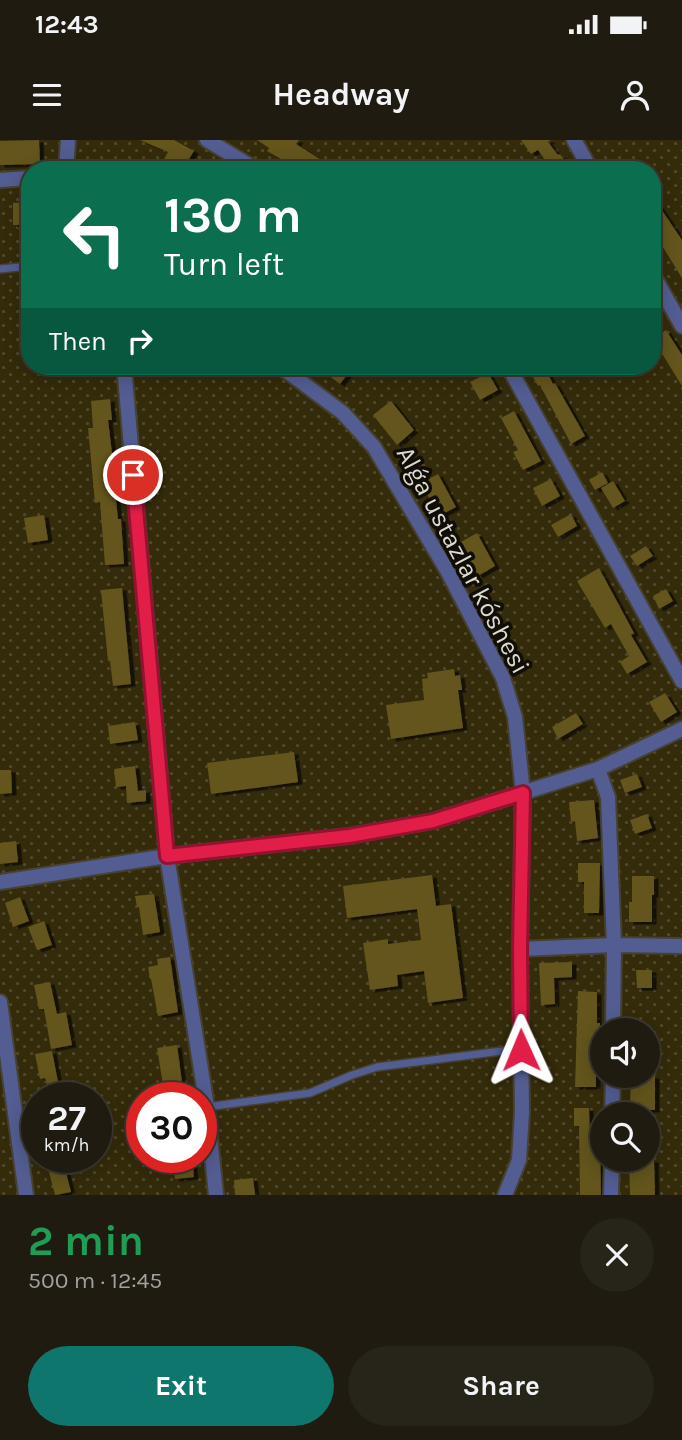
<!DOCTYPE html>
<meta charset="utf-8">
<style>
body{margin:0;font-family:Karla,sans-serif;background:#272419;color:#f1f3f6;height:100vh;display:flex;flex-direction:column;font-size:26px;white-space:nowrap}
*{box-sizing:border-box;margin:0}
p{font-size:23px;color:#a1a19f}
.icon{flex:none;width:38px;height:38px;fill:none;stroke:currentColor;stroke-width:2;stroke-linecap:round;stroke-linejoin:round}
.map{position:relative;height:1055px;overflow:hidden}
.side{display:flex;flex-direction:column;background:#1f1b10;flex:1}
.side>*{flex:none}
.hud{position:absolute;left:21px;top:21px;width:640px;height:214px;border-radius:28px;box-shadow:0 4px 18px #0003,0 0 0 2px #3c3930;background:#0b6e4f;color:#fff;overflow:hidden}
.buttons{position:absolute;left:590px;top:878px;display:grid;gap:14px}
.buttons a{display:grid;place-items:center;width:70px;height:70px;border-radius:50%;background:#1f1b10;box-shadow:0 4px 18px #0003,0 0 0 2px #3c3930;font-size:35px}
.speed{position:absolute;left:21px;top:942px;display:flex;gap:14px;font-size:35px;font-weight:700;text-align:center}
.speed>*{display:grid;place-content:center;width:91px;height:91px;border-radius:50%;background:#1f1b10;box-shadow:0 4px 18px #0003,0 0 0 2px #3c3930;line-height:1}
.speed small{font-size:18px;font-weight:400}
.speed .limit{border:10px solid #d22;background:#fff;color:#111}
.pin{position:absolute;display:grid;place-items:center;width:60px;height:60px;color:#fff;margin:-30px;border:4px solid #fff;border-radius:50%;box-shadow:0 2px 7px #0007}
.me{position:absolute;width:77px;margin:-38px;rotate:359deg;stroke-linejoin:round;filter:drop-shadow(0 0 5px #0008)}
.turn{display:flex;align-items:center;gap:24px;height:147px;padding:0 28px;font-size:32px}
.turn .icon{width:91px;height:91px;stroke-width:2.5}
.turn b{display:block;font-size:49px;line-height:60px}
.then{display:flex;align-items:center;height:66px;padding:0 28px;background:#0003;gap:14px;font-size:26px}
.round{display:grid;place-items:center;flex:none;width:74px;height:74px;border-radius:37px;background:#272419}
.headline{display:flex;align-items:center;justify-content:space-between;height:119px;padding:0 28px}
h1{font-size:42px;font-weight:700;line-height:52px;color:#1e9e55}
.button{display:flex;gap:14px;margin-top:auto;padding:14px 28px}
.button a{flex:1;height:80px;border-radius:42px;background:#0f766e;color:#fff;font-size:28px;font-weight:700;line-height:80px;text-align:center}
.button a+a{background:#272419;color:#f1f3f6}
.status{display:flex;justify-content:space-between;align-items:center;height:49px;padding:0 35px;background:#1f1b10;direction:ltr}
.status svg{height:19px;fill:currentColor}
header{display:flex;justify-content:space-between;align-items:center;height:91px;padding:0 28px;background:#1f1b10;font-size:32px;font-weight:700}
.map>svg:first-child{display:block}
.sand{fill:url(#sand-dots);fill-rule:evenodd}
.building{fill:#63541e;filter:url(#shadow)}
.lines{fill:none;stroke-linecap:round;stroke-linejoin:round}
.lane-casing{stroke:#464133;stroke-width:10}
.street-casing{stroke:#464133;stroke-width:18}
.lane{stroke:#535d91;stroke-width:7}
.street{stroke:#535d91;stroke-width:14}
.route-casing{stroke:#92132f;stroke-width:18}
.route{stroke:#e11d48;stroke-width:12}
.labels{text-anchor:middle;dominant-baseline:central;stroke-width:7;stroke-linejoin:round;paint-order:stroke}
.street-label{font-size:26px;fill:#dddad0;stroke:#100e07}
</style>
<div class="status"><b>12:43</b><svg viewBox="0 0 49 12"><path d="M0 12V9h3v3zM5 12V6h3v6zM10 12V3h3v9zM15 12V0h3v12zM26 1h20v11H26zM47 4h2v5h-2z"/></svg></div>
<header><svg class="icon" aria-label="menu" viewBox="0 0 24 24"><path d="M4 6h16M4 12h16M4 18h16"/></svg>Headway<svg class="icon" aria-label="person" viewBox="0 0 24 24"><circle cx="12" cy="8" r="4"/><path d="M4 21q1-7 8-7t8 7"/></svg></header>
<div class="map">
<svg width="682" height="1055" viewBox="0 0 682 1055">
<defs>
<pattern id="sand-dots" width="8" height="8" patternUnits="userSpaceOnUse" patternTransform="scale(1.75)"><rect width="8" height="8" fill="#342b0a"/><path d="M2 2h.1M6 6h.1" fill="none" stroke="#51492d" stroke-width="1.8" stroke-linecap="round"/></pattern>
<filter id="shadow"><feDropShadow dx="4.5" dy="2.5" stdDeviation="0" flood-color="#0009"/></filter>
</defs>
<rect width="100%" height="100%" fill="#292415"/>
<path class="sand" d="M0,0H682V1055H0ZM30,30H653V226H30ZM602,891H648V936H602ZM37,957H96V1017H37ZM142,957H201V1017H142ZM602,975H648V1020H602Z"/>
<g class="building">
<path d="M39,0L40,24L0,25V1Z"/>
<path d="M140,0H174L194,11L182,30L164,19L168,12Z"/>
<path d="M257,0H299L296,4L337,30H300L267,11L269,8Z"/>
<path d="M521,0H551L548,2L558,15L560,14L571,30H552L538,10L531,14Z"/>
<path d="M653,57L682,100V138L653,91Z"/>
<path d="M30,62V85H13V63Z"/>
<path d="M666,190L682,215V246L653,199Z"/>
<path d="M316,226H354L340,244Z"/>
<path d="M527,226H544L553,244L555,243L585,296L571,304L540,245L538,246Z"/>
<path d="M488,233L498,250L480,260L470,242Z"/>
<path d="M110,259L112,280H108L113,321H112L118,379H121L124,424L105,425L100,362L95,363L88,288H93L91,261Z"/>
<path d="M391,261L414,290L397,305L373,275Z"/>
<path d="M514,271L541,321L523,330L513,312L518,310L501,278Z"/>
<path d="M602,332L608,343L595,350L589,340Z"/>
<path d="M438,334L456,367L439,376L421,343Z"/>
<path d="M551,339L560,356L542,366L533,348Z"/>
<path d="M613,341L625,361L613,368L601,348Z"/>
<path d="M571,374L577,386L558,397L551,385Z"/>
<path d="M44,375L48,400L28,403L24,378Z"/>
<path d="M477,393L495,426L478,436L459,403Z"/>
<path d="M646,406L653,416L637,426L630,416Z"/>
<path d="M599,428L634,493L631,495L647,522L627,534L620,522L629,516L611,484L605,488L577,441Z"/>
<path d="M122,448L131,544L113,546L110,521H108L101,450Z"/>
<path d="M666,449L673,461L659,469L653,456Z"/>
<path d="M454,529L455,536L460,535L462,550H458L463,588L391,599L386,565L424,560L422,539L428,538L427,533Z"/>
<path d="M665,553L677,572L661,582L649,562Z"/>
<path d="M576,573L583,584L558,599L552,587Z"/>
<path d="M135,582L138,600L110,604L108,586Z"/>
<path d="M294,612L298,642L211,654L207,623Z"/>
<path d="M135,626L138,651L146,650V661L127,663L126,646L116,647L114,629Z"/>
<path d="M0,630H11L12,653L0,654Z"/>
<path d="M637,634L642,647L625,653L620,640Z"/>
<path d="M594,660L598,698L577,701L575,681L571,682L569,662Z"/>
<path d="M647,674L652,688L635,694L630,680Z"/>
<path d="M16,701L18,722L0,724V703Z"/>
<path d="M578,723H600L599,773H584V742H578Z"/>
<path d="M432,735L436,766L451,764L463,858L428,863L424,831L397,835L398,846L370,850L363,803L388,799V804L421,800L417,769L347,778L343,746Z"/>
<path d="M632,736H654V755H652V782H629V762H632Z"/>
<path d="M154,754L160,792L143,795L139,767H137L135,756Z"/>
<path d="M20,757L29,781L13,787L5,763Z"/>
<path d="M44,781L52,805L37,810L28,787Z"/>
<path d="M170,817L178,872L158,876L151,839H150L148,827L158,825L157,819Z"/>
<path d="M572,822V837L554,838L555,864L541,865L539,823Z"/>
<path d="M636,830H652V848H637Z"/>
<path d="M50,842L57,874L66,872L72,905L51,909L44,869H39L34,845Z"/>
<path d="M578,851L597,852V883H600V902H596V947H575Z"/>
<path d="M177,905L184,957H163L161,945H163L157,908Z"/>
<path d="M52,911L59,947L65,945L69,957H35V956L49,951L45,938L40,939L35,914Z"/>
<path d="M631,936H655V970H630Z"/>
<path d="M574,968H589L590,999H600L601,1055H580L579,986H574Z"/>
<path d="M45,1017H62L71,1052L55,1055Z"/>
<path d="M192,1019L194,1037L175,1039L173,1021Z"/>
<path d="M629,1020H654L655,1055H630Z"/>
<path d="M253,1038L255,1055H235L234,1040Z"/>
</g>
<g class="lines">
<defs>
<g id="lane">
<path d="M0,129L30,126"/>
<path d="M207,967L310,953L352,935L377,927L510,910H521"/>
</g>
<g id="street">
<path d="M207,0L257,30"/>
<path d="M574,0L591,30"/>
<path d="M66,30L68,0"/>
<path d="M0,40L30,38"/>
<path d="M653,135L682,186"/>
<path d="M124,226L167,716L207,967L216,1055"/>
<path d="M280,226L343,273L374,307L448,432L503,538L515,577L523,653L520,809L522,972L519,1020L505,1055"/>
<path d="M508,226L682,541"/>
<path d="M598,629L608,657L614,805L613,891"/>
<path d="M0,742L167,716L349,696L433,681L598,629L682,589"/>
<path d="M520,809L614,805L682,806"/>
<path d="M0,862L26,1055"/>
<path d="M612,975L613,936"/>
<path d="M611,1055L612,1020"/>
</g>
</defs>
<use href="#lane" class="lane-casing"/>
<use href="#street" class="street-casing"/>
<use href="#lane" class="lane"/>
<use href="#street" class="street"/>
</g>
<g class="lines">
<defs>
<path id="route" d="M133,335L167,716L349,696L433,681L523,653L520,809L521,910"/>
</defs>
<use href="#route" class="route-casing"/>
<use href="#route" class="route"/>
</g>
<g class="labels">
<g class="street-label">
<text transform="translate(463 420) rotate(62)">Alǵa ustazlar kóshesi</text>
</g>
</g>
</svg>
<div class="buttons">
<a><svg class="icon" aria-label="sound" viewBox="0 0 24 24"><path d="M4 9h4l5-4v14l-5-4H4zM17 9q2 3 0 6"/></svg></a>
<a><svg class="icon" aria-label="search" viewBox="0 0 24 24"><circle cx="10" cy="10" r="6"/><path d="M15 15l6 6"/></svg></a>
</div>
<div class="speed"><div>27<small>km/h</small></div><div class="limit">30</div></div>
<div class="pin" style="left:133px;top:335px;background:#d93025"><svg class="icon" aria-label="arrive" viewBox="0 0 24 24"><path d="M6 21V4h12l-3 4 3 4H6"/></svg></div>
<svg class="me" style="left:521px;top:910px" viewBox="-20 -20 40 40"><path d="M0-17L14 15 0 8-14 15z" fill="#e11d48" stroke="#fff" stroke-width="4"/></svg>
<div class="hud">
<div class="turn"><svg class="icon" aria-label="left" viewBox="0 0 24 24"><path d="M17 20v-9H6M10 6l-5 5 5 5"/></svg><div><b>130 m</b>Turn left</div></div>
<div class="then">Then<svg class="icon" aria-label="right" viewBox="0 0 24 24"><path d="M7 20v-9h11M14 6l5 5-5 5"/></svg></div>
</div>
</div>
<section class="side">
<div class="headline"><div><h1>2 min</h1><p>500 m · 12:45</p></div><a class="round"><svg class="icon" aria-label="close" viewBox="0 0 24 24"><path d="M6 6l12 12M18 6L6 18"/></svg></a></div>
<div class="button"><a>Exit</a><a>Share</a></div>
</section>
